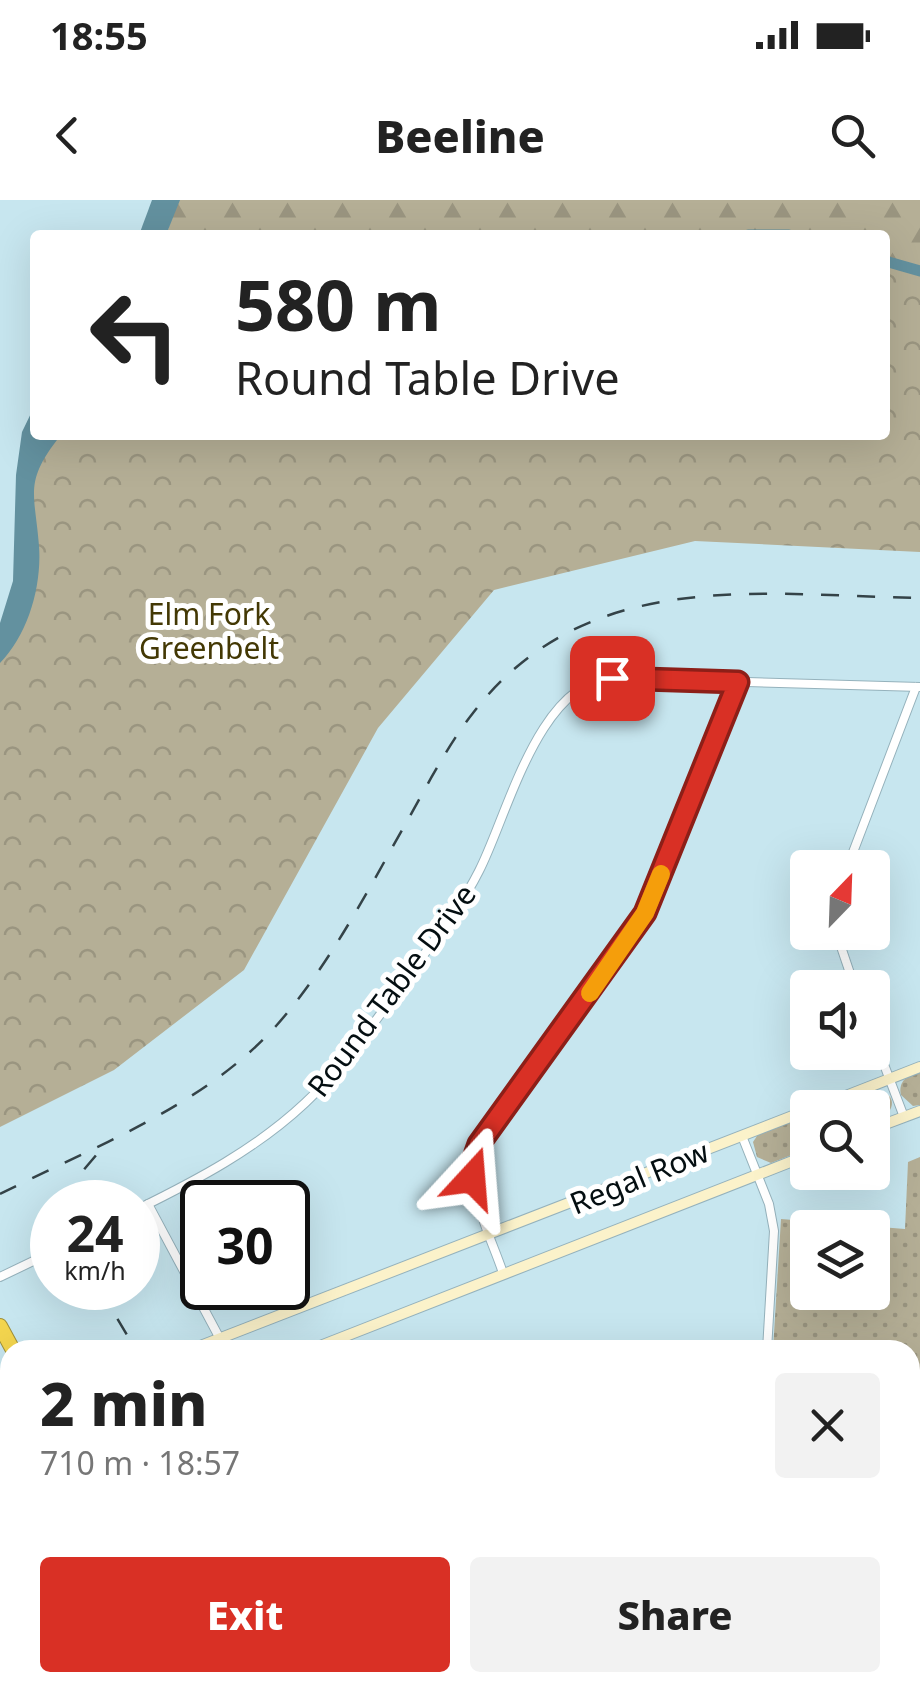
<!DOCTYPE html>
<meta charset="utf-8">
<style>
body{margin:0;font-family:"Noto Sans",sans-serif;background:#f2f2f2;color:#222;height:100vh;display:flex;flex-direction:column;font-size:38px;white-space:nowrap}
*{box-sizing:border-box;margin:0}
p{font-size:32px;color:#767676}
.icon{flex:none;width:55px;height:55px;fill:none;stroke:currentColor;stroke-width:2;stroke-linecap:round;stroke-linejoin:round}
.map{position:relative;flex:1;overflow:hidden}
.sheet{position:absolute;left:0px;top:1140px;width:920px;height:352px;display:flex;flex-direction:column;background:#fff;border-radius:30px 30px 0 0;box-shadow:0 10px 40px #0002}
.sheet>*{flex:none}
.guide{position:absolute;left:30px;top:30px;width:860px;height:210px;border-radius:10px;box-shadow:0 10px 40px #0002;background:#fff;color:#222;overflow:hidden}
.needle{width:65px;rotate:23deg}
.fabs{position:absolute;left:790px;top:650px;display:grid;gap:20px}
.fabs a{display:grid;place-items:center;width:100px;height:100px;border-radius:10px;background:#fff;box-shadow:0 10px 40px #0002;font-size:50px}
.speed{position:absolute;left:30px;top:980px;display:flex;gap:20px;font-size:50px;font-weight:700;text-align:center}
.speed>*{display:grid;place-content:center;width:130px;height:130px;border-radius:50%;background:#fff;box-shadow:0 10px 40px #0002;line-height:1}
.speed small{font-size:25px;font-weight:400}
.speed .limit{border:5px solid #111;border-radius:15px;background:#fff;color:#111}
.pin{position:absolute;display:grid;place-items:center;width:85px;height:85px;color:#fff;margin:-42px;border-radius:20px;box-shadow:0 5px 15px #0006}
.me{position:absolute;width:110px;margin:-55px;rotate:19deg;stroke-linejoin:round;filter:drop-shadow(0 0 8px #0008)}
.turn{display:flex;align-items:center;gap:35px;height:210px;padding:0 40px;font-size:45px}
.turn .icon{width:130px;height:130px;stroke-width:2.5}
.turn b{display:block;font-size:70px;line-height:85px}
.round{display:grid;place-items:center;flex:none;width:105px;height:105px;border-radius:10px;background:#f2f2f2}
.overview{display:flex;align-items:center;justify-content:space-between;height:170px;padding:0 40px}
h1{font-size:60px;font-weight:800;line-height:75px}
.action{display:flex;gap:20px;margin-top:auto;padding:20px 40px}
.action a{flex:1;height:115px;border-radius:10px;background:#d93025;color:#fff;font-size:40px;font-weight:800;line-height:115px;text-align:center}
.action a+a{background:#f2f2f2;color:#222}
.status{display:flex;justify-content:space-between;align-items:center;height:70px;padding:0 50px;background:#fff;direction:ltr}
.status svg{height:28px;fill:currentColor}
header{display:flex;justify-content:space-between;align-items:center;height:130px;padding:0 40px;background:#fff;font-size:45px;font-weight:800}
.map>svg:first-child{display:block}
.grass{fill:url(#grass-dots);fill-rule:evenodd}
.forest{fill:url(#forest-firs)}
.park{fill:url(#park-crowns)}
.water{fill:#63919f}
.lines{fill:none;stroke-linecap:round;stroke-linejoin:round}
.river{stroke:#63919f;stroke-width:11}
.minor-casing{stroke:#95b2bc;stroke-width:10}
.secondary-casing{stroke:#95b2bc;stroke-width:12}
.motorway-casing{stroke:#9f8f39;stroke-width:16}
.minor{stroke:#fff;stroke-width:8}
.secondary{stroke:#fbf2ca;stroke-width:10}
.motorway{stroke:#f3d54e;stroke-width:14}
.rail{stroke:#344348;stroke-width:2.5;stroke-dasharray:18 18;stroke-linecap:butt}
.motorway-bridge-casing{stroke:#9f8f39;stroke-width:16;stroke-linecap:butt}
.motorway-bridge{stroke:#f3d54e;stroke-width:14}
.route-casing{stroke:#8d1f18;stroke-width:25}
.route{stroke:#d93025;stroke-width:18}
.slow{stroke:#f59e0b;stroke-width:18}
.labels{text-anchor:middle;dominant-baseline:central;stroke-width:10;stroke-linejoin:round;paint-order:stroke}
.park-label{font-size:30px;fill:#433804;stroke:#fff}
.street-label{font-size:30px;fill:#040e11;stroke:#fff}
</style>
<div class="status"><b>18:55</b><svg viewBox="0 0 49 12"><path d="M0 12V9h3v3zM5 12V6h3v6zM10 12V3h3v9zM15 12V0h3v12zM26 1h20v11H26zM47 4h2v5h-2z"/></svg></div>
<header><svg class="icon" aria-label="back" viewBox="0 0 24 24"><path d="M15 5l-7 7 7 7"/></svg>Beeline<svg class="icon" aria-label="search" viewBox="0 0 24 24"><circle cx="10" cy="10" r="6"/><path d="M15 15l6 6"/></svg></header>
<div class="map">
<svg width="920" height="1492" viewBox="0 0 920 1492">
<defs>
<pattern id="grass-dots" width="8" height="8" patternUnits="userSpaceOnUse" patternTransform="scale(2.5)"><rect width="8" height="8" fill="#b5af96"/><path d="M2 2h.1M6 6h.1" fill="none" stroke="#9a9580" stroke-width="1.8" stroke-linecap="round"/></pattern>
<pattern id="forest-firs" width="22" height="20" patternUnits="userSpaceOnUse" patternTransform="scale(2.5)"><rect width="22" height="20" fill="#b5af96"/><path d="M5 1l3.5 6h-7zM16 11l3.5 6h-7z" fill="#9a9580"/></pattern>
<pattern id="park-crowns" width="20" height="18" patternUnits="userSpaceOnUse" patternTransform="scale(2.5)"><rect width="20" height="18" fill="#b5af96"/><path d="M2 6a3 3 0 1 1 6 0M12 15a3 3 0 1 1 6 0" fill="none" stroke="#9a9580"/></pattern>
</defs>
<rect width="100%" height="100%" fill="#c7e6ef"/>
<g class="grass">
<path d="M920,871V905L913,906L901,895C898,880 908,876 920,871Z"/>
<path d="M874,889C902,894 894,915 873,924L872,908H826Z"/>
<path d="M807,915V949L771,963L757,957L753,942L759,933Z"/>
<path d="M920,957V1274L910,1272V1150H773L781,1019L905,1029L908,962ZM808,1028H872V1092H808Z"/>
</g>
<path class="forest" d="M178,0H920V83H885V35H166Z"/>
<path class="park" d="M885,61L920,71V352L695,341L494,390L378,528L244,770L114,870L0,927V450L9,438L30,255L41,235H885Z"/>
<g class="water">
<path d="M152,0H180L166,35H139Z"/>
<path d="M35,205V235H61C23,282 35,293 39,346C42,386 28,435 0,463V423L13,381L16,275L22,232Z"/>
</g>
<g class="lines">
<g class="river">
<path d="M748,35H789"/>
<path d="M885,61L920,71"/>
</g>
<defs>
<g id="minor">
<path d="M847,668L916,487"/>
<path d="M836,732L855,788"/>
<path d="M872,833L904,917"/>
<path d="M742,936L769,1004L774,1031L767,1150"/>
<path d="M148,1004L226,1150"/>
<path d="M138,1009C197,980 256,949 305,903C346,865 378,817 411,772C435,739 461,707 479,671C507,617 538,482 612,478L920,487"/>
<path d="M503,1073C489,1031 463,988 479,944L645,713L738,482"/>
<path d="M0,1077L52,1052"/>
<path d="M910,1320L913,1281"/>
<path d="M399,1482L404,1492"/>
<path d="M672,1492L698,1482"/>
<path d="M898,1492V1482"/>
</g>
<g id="secondary">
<path d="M815,908L920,867"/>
<path d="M872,929L920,911"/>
<path d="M190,1150L808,910"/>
<path d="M310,1150L808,955"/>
<path d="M0,1346L10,1362"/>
<path d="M78,1482L84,1492"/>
<path d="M195,1482L200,1492"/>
</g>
<g id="motorway">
<path d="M0,1126L13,1150"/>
<path d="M0,1177L10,1195"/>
<path d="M0,1227L10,1245"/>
<path d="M0,1290L10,1308"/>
<path d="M104,1482L109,1492"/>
<path d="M125,1482L130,1492"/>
<path d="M139,1482L144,1492"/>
<path d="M167,1482L172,1492"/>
</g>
</defs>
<use href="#minor" class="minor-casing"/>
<use href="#secondary" class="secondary-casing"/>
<use href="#motorway" class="motorway-casing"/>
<use href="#minor" class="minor"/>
<use href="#secondary" class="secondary"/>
<use href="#motorway" class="motorway"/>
<g class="rail">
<path d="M0,994C95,946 204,906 276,826C329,766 367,692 406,623C427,586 447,546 473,513C586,366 758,395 920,398"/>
<path d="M70,1002L81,973L103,947"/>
<path d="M99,1088L133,1145"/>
</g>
<defs>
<path id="motorway-bridge" d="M0,1254L10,1272"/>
</defs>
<use href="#motorway-bridge" class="motorway-bridge-casing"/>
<use href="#motorway-bridge" class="motorway-bridge"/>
</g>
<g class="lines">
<defs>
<path id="route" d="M472,978L473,961L479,944L645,713L738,482L612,478"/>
</defs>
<use href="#route" class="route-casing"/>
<use href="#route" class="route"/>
<path class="slow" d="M590,793L645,713L661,674"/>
</g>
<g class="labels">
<g class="park-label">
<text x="209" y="413">Elm Fork<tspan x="209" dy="34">Greenbelt</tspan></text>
</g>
<g class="street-label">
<text transform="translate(391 790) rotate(-53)">Round Table Drive</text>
<text transform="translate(639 977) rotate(-22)">Regal Row</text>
</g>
</g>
</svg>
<div class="fabs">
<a><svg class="needle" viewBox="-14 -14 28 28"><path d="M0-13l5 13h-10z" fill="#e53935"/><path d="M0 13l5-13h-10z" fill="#767676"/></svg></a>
<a><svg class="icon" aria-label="sound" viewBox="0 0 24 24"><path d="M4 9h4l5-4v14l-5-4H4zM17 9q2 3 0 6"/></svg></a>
<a><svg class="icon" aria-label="search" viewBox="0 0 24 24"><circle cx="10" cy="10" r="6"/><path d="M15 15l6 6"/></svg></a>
<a><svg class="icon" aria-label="layers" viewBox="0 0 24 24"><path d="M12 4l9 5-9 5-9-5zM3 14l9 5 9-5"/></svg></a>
</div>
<div class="speed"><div>24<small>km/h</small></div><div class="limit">30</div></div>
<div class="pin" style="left:612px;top:478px;background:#d93025"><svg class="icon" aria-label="arrive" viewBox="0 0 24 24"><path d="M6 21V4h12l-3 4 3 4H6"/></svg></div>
<svg class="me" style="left:472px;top:978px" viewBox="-20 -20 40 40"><path d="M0-17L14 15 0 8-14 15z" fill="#d93025" stroke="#fff" stroke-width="4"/></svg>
<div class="guide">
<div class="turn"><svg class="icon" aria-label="left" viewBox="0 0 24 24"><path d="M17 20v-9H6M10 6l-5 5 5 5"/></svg><div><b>580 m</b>Round Table Drive</div></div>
</div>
<section class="sheet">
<div class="overview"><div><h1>2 min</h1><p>710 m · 18:57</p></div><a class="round"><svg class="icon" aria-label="close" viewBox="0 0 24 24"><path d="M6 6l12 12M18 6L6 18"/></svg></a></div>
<div class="action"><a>Exit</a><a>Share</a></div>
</section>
</div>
